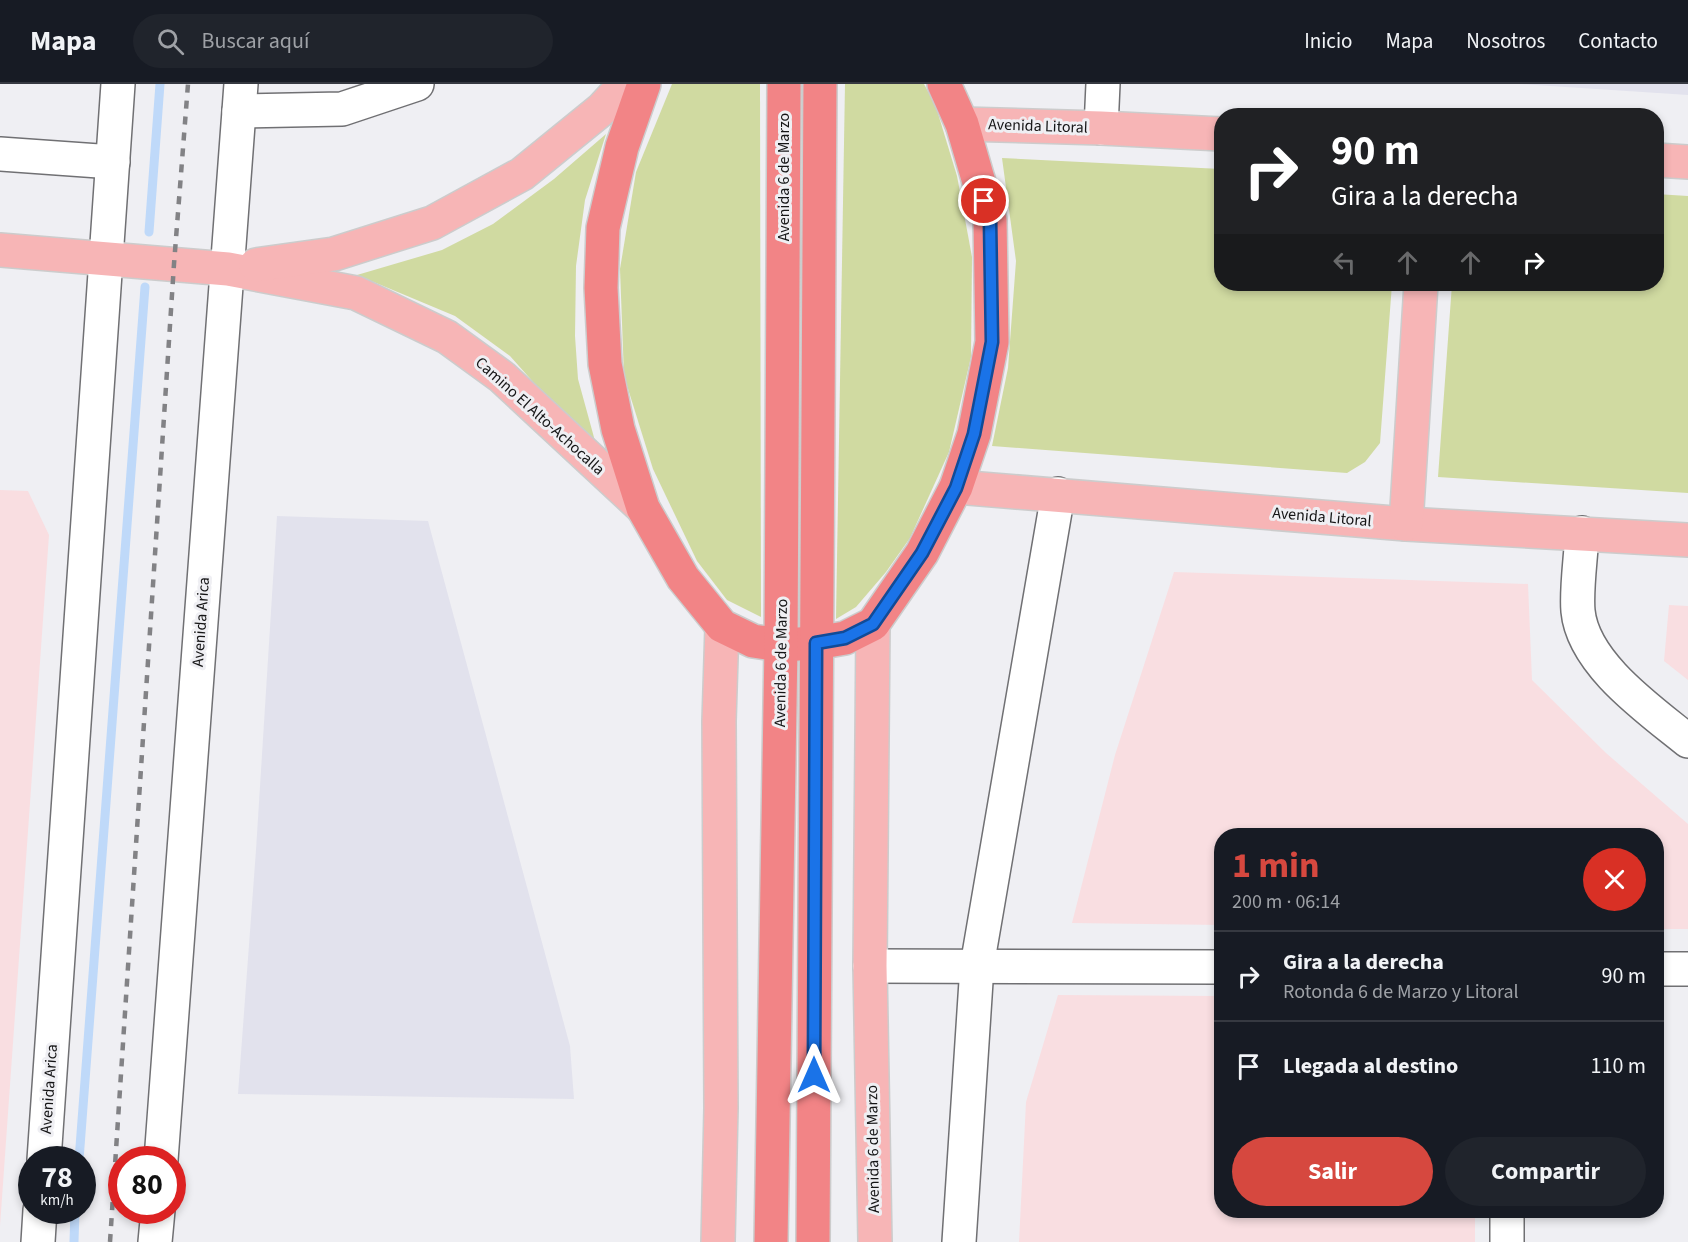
<!DOCTYPE html>
<html lang="es">
<meta charset="utf-8">
<style>
body{margin:0;font-family:"Source Sans 3",sans-serif;background:#20242c;color:#f1f3f6;height:100vh;display:flex;flex-direction:column;font-size:22px;white-space:nowrap}
*{box-sizing:border-box;margin:0}
p{font-size:20px;color:#9ea1a6}
.icon{flex:none;width:33px;height:33px;fill:none;stroke:currentColor;stroke-width:2;stroke-linecap:round;stroke-linejoin:round}
.map{position:relative;flex:1;overflow:hidden}
.panel{position:absolute;left:1214px;top:744px;width:450px;height:390px;display:flex;flex-direction:column;background:#171b24;border-radius:24px;box-shadow:0 3px 9px #0003}
.panel>*{flex:none}
.top-card{position:absolute;left:1214px;top:24px;width:450px;height:183px;border-radius:24px;box-shadow:0 3px 9px #0003;background:#202124;color:#fff;overflow:hidden}
.speed{position:absolute;left:18px;top:1062px;display:flex;gap:12px;font-size:30px;font-weight:700;text-align:center}
.speed>*{display:grid;place-content:center;width:78px;height:78px;border-radius:50%;background:#171b24;box-shadow:0 3px 9px #0003;line-height:1}
.speed small{font-size:15px;font-weight:400}
.speed .limit{border:9px solid #d22;background:#fff;color:#111}
.pin{position:absolute;display:grid;place-items:center;width:51px;height:51px;color:#fff;margin:-26px;border:3px solid #fff;border-radius:50%;box-shadow:0 2px 6px #0007}
.me{position:absolute;width:66px;margin:-33px;rotate:0deg;stroke-linejoin:round;filter:drop-shadow(0 0 4px #0008)}
.turn{display:flex;align-items:center;gap:21px;height:126px;padding:0 18px;font-size:27px}
.turn .icon{width:78px;height:78px;stroke-width:2.5}
.turn b{display:block;font-size:42px;line-height:51px}
.lanes{display:flex;align-items:center;height:57px;padding:0 18px;background:#0003;justify-content:center;gap:30px;direction:ltr}
.lanes .off{opacity:.35}
.round{display:grid;place-items:center;flex:none;width:63px;height:63px;border-radius:32px;background:#20242c}
.headline{display:flex;align-items:center;justify-content:space-between;height:102px;padding:0 18px}
h1{font-size:36px;font-weight:700;line-height:45px;color:#d6483f}
.action{display:flex;gap:12px;margin-top:auto;padding:12px 18px}
.action a{flex:1;height:69px;border-radius:36px;background:#d6483f;color:#fff;font-size:24px;font-weight:700;line-height:69px;text-align:center}
.action a+a{background:#20242c;color:#f1f3f6}
ul{padding:0;list-style:none}
li{display:flex;align-items:center;gap:18px;height:90px;padding:0 18px;border-top:2px solid #363941}
li div{flex:1}
li b{display:block;font-size:22px}
li em{font-style:normal}
header{display:flex;align-items:center;gap:36px;box-sizing:border-box;height:84px;padding:0 30px;background:#171b24;border-bottom:2px solid #363941}
header strong{font-size:28px}
nav{display:flex;gap:33px;margin-inline-start:auto;font-size:21px}
.search{width:420px;height:54px;background:#20242c;display:flex;align-items:center;gap:15px;box-sizing:border-box;padding:0 21px;border-radius:33px;color:#9ea1a6;font-size:22px}
.map>svg:first-child{display:block}
.built{fill:#e2e2ed}
.industrial{fill:#f9dee1}
.green{fill:#d0daa1}
.lines{fill:none;stroke-linecap:round;stroke-linejoin:round}
.stream{stroke:#bfd9f9;stroke-width:9}
.minor-casing{stroke:#707073;stroke-width:36}
.major-casing{stroke:#ccc;stroke-width:36}
.highway-casing{stroke:#ccc;stroke-width:36}
.minor{stroke:#fff;stroke-width:33}
.major{stroke:#f7b5b6;stroke-width:33}
.highway{stroke:#f28486;stroke-width:33}
.rail{stroke:#828285;stroke-width:4.5;stroke-dasharray:8 8;stroke-linecap:butt}
.route-casing{stroke:#114b97;stroke-width:15}
.route{stroke:#1a73e8;stroke-width:10}
.labels{text-anchor:middle;dominant-baseline:central;stroke-width:6;stroke-linejoin:round;paint-order:stroke}
.street-label{font-size:16px;fill:#151516;stroke:#efeff3}
</style>
<header>
<strong>Mapa</strong>
<div class="search"><svg class="icon" aria-label="search" viewBox="0 0 24 24"><circle cx="10" cy="10" r="6"/><path d="M15 15l6 6"/></svg>Buscar aquí</div>
<nav><a>Inicio</a><a>Mapa</a><a>Nosotros</a><a>Contacto</a></nav>
</header>
<div class="map">
<svg width="1688" height="1158" viewBox="0 0 1688 1158">
<rect width="100%" height="100%" fill="#efeff3"/>
<g class="built">
<path d="M1519,0H1688V11Z"/>
<path d="M277,432L428,437L570,962L574,1015L238,1010L256,766Z"/>
</g>
<g class="industrial">
<path d="M0,406L28,407L49,451L0,1142Z"/>
<path d="M1174,488L1528,500L1532,596L1606,669L1688,740V845H1656V752H1221V841L1072,839L1115,671Z"/>
<path d="M1669,521L1688,522V596L1664,577Z"/>
<path d="M1058,911L1221,912V1126L1475,1127V1158H1019L1026,1018Z"/>
</g>
<g class="green">
<path d="M672,0H760L761,533L727,516L697,477L653,385L624,292L620,185L636,88Z"/>
<path d="M845,0H924L936,23L957,92L972,173L971,273L949,368L910,454L886,488L856,523L836,535Z"/>
<path d="M606,50L585,116L576,182L575,252L578,295L595,357L543,309L510,272L455,232L357,191L442,166L493,140L554,95Z"/>
<path d="M1002,74L1221,85V200H1392L1380,359L1365,378L1347,389L992,362L1008,284L1016,177Z"/>
<path d="M1656,110L1688,112V409L1438,393L1452,200H1656Z"/>
</g>
<g class="lines">
<g class="stream">
<path d="M149,148L160,0"/>
<path d="M79,1076L145,203"/>
<path d="M74,1158L75,1126"/>
</g>
<defs>
<g id="minor">
<path d="M239,27L342,25L417,0"/>
<path d="M1101,44L1103,0"/>
<path d="M0,70L113,78"/>
<path d="M1582,449C1581,473 1576,505 1578,527C1583,580 1650,626 1688,657"/>
<path d="M870,882L1221,883"/>
<path d="M1656,885H1688"/>
<path d="M44,1076L118,0"/>
<path d="M161,1076L241,0"/>
<path d="M1507,1126V1158"/>
<path d="M38,1158L40,1126"/>
<path d="M155,1158L158,1126"/>
<path d="M959,1158L977,882L1058,410"/>
</g>
<g id="major">
<path d="M962,40L1101,44L1221,50"/>
<path d="M1656,76L1688,78"/>
<path d="M0,166L228,185L356,209L447,253L502,293L643,424"/>
<path d="M256,181L334,170L432,139L522,90L602,25L625,0"/>
<path d="M956,403L1406,440L1688,456"/>
<path d="M1406,440L1421,200"/>
<path d="M873,540L870,882L875,1158"/>
<path d="M718,1158L721,1024L719,637L722,542"/>
</g>
<g id="highway">
<path d="M644,0L622,63L603,144L601,204L605,280L618,345L643,424L683,494L722,542L753,557L781,561L816,559L845,554L873,540L922,469L956,403L974,350L992,258L990,136L962,40L944,0"/>
<path d="M771,1158L781,561L784,0"/>
<path d="M813,1158L820,0"/>
</g>
</defs>
<use href="#minor" class="minor-casing"/>
<use href="#major" class="major-casing"/>
<use href="#highway" class="highway-casing"/>
<use href="#minor" class="minor"/>
<use href="#major" class="major"/>
<use href="#highway" class="highway"/>
<path class="rail" d="M110,1158L174,180L188,0"/>
</g>
<g class="lines">
<defs>
<path id="route" d="M814,991L816,559L845,554L873,540L922,469L956,404L974,350L992,258L990,136L984,117"/>
</defs>
<use href="#route" class="route-casing"/>
<use href="#route" class="route"/>
</g>
<g class="labels">
<g class="street-label">
<text transform="translate(1038 42) rotate(2)">Avenida Litoral</text>
<text transform="translate(784 93) rotate(-90)">Avenida 6 de Marzo</text>
<text transform="translate(540 332) rotate(42)">Camino El Alto-Achocalla</text>
<text transform="translate(1322 433) rotate(5)">Avenida Litoral</text>
<text transform="translate(201 538) rotate(-86)">Avenida Arica</text>
<text transform="translate(781 579) rotate(-89)">Avenida 6 de Marzo</text>
<text transform="translate(49 1005) rotate(-86)">Avenida Arica</text>
<text transform="translate(873 1065) rotate(-91)">Avenida 6 de Marzo</text>
</g>
</g>
</svg>
<div class="speed"><div>78<small>km/h</small></div><div class="limit">80</div></div>
<div class="pin" style="left:984px;top:117px;background:#d93025"><svg class="icon" aria-label="arrive" viewBox="0 0 24 24"><path d="M6 21V4h12l-3 4 3 4H6"/></svg></div>
<svg class="me" style="left:814px;top:991px" viewBox="-20 -20 40 40"><path d="M0-17L14 15 0 8-14 15z" fill="#1a73e8" stroke="#fff" stroke-width="4"/></svg>
<div class="top-card">
<div class="turn"><svg class="icon" aria-label="right" viewBox="0 0 24 24"><path d="M7 20v-9h11M14 6l5 5-5 5"/></svg><div><b>90 m</b>Gira a la derecha</div></div>
<div class="lanes"><svg class="icon off" aria-label="left" viewBox="0 0 24 24"><path d="M17 20v-9H6M10 6l-5 5 5 5"/></svg><svg class="icon off" aria-label="ahead" viewBox="0 0 24 24"><path d="M12 20V5M6 11l6-6 6 6"/></svg><svg class="icon off" aria-label="ahead" viewBox="0 0 24 24"><path d="M12 20V5M6 11l6-6 6 6"/></svg><svg class="icon" aria-label="right" viewBox="0 0 24 24"><path d="M7 20v-9h11M14 6l5 5-5 5"/></svg></div>
</div>
<section class="panel">
<div class="headline"><div><h1>1 min</h1><p>200 m · 06:14</p></div><a class="round" style="background:#d93025;color:#fff"><svg class="icon" aria-label="close" viewBox="0 0 24 24"><path d="M6 6l12 12M18 6L6 18"/></svg></a></div>
<ul>
<li><svg class="icon" aria-label="right" viewBox="0 0 24 24"><path d="M7 20v-9h11M14 6l5 5-5 5"/></svg><div><b>Gira a la derecha</b><p>Rotonda 6 de Marzo y Litoral</p></div><em>90 m</em></li>
<li><svg class="icon" aria-label="arrive" viewBox="0 0 24 24"><path d="M6 21V4h12l-3 4 3 4H6"/></svg><div><b>Llegada al destino</b></div><em>110 m</em></li>
</ul>
<div class="action"><a>Salir</a><a>Compartir</a></div>
</section>
</div>
